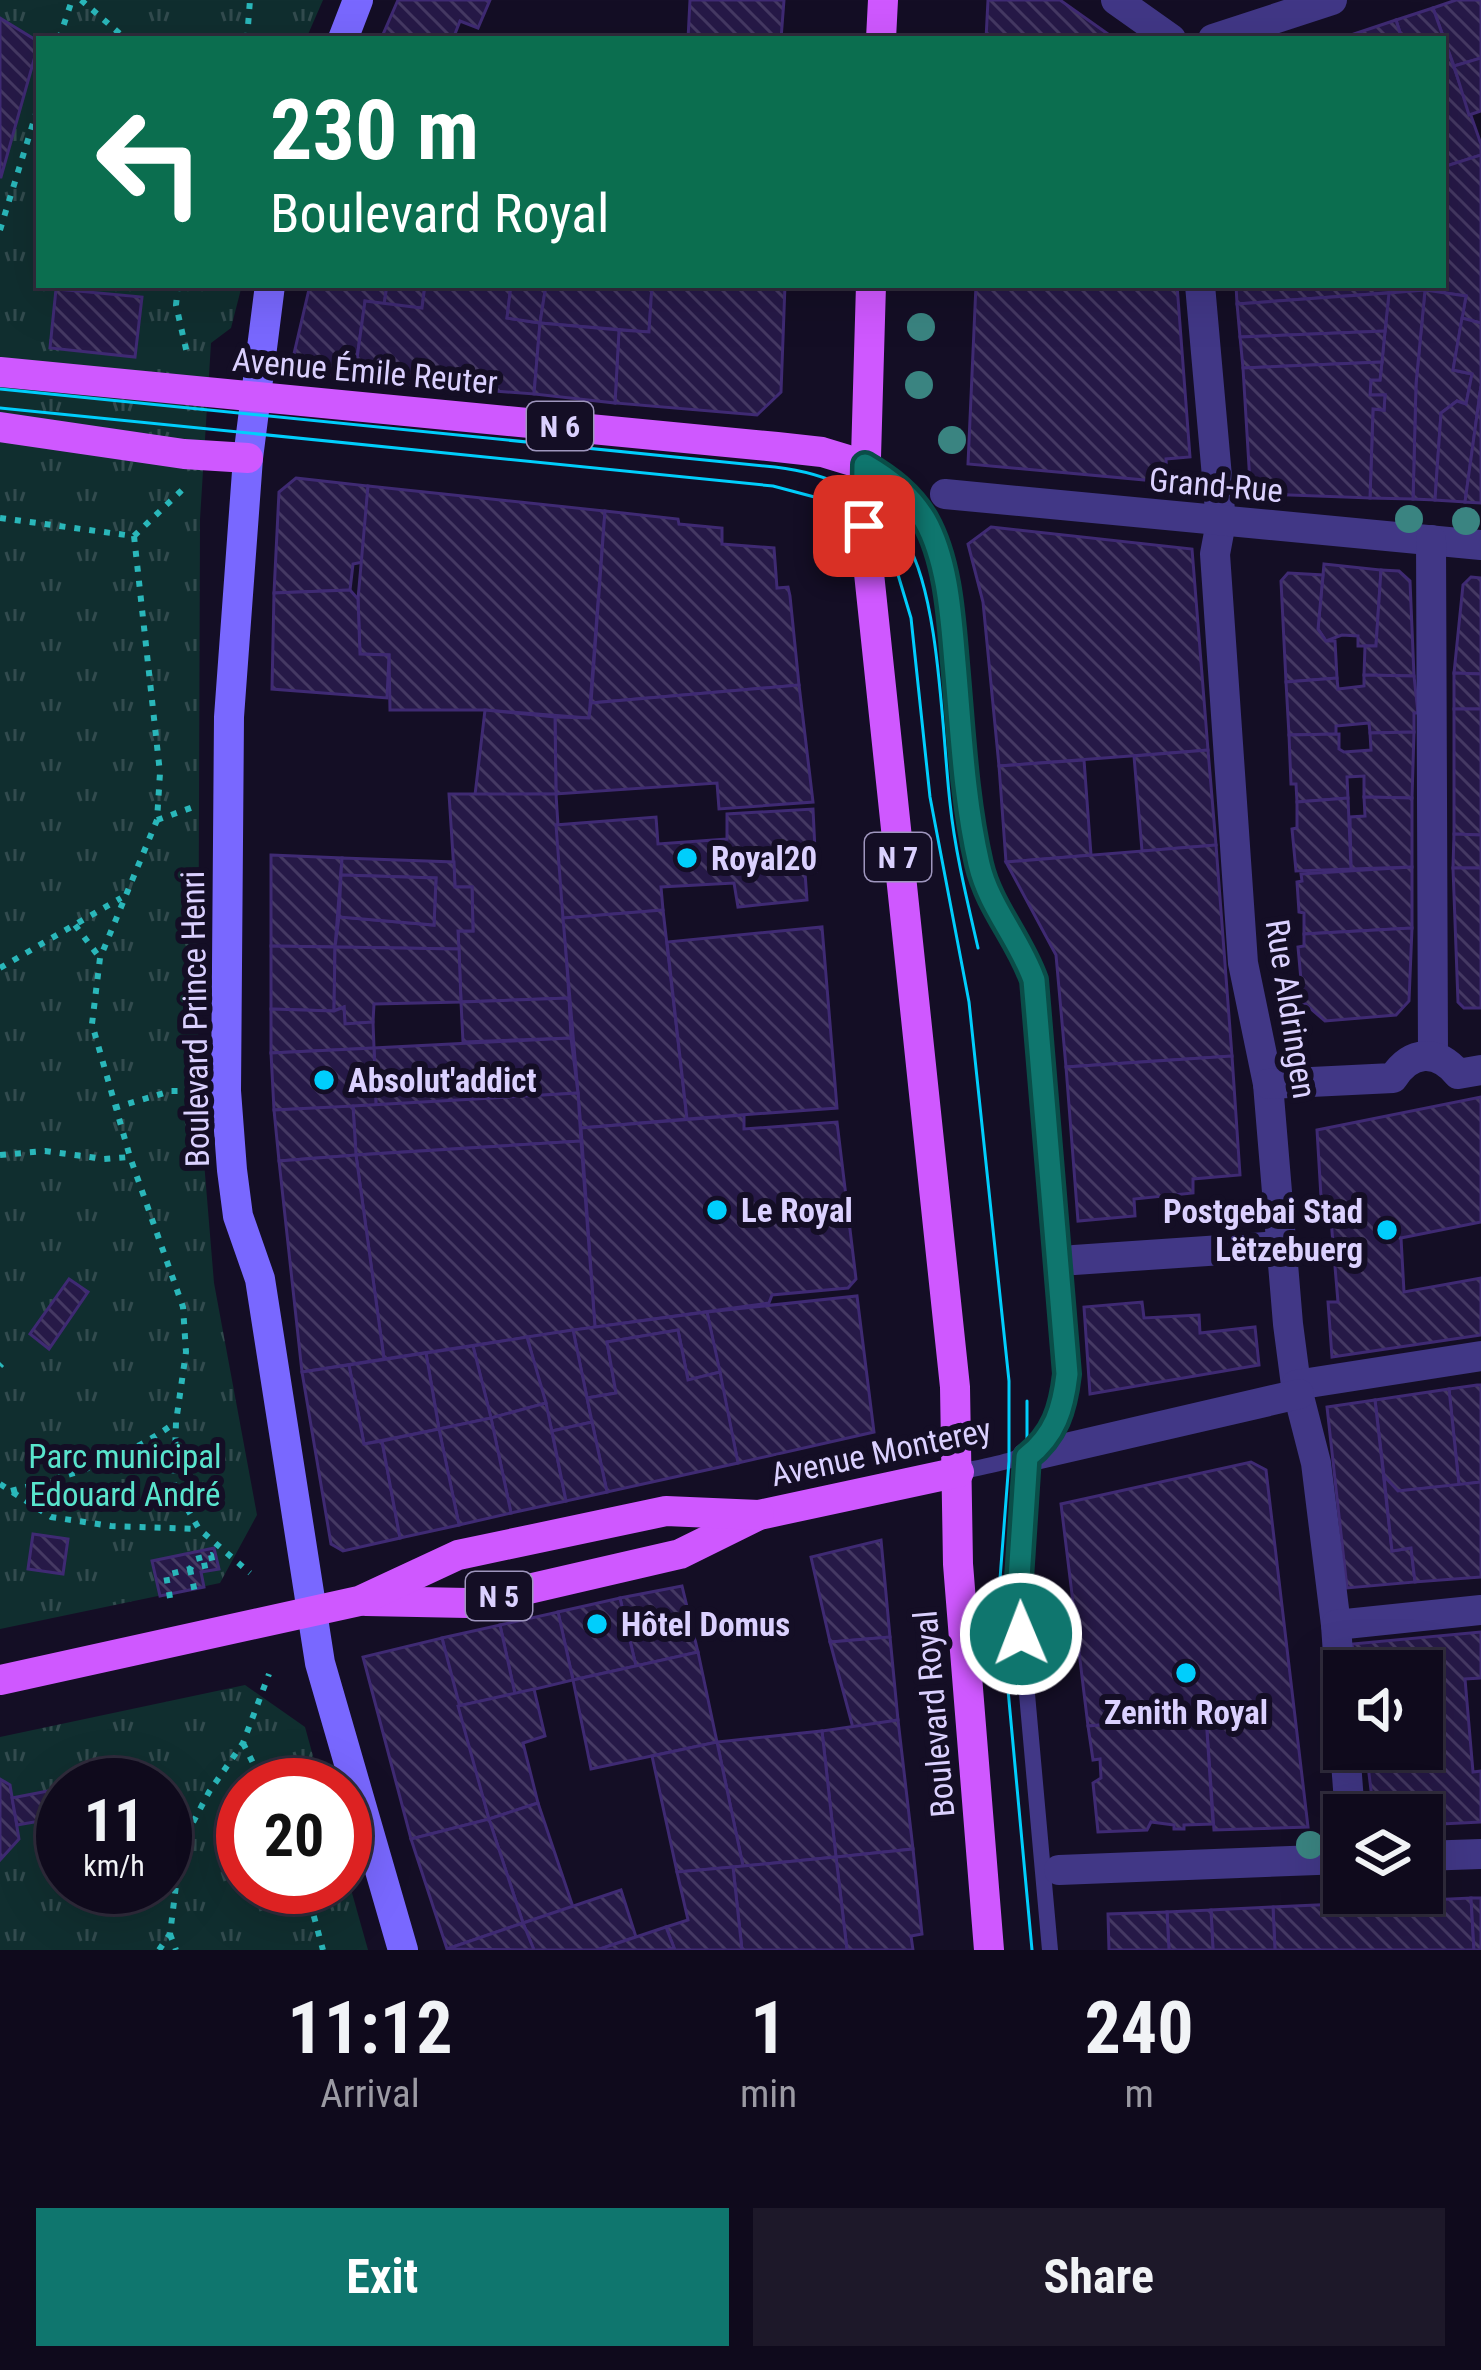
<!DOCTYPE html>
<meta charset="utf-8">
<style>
body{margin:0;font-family:"Roboto Condensed",sans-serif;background:#1d1829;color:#f1f3f6;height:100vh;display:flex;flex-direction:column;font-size:45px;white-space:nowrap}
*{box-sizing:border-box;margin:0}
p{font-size:39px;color:#9b9aa3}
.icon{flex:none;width:66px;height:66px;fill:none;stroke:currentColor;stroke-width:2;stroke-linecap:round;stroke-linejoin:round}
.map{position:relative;height:1950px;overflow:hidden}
.sheet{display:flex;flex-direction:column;background:#0f0a1c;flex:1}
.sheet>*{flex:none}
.hud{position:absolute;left:36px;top:36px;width:1410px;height:252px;border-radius:0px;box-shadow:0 12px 48px #0002,0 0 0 3px #2f2b3b;background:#0b6e4f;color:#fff;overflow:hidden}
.fabs{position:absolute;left:1323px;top:1650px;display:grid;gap:24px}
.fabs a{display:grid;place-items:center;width:120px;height:120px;border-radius:0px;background:#0f0a1c;box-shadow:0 12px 48px #0002,0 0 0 3px #2f2b3b;font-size:60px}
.speed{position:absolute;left:36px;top:1758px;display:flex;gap:24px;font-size:60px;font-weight:700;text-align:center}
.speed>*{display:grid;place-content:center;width:156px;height:156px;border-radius:50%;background:#0f0a1c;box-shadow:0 12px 48px #0002,0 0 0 3px #2f2b3b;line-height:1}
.speed small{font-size:30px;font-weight:400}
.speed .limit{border:18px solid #d22;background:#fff;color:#111}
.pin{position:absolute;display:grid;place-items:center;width:102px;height:102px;color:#fff;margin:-51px;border-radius:24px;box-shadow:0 6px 18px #0006}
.me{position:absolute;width:132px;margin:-66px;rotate:359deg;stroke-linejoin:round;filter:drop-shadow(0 0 9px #0008)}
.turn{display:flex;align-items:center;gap:42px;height:252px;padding:0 36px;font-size:54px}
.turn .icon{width:156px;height:156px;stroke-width:2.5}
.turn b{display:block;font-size:84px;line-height:102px}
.eta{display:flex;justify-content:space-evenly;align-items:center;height:204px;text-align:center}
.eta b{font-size:72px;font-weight:700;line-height:84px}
.cta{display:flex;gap:24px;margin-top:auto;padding:24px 36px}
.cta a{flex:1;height:138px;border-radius:0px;background:#0f766e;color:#fff;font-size:48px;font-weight:700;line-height:138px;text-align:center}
.cta a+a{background:#1d1829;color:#f1f3f6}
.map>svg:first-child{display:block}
.park{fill:url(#park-tufts);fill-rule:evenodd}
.building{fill:url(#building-back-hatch);stroke:#3f2a73;stroke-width:3}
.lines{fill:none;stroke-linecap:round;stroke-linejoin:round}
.path{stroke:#2ab7ba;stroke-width:6;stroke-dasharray:6 9;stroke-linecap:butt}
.lane{stroke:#413786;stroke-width:16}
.street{stroke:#413786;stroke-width:30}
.secondary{stroke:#7968ff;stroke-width:30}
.primary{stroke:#cf58ff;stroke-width:30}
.tram{stroke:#00cefc;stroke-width:3}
.tree{fill:#3a8481}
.route-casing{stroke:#0a4d48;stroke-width:30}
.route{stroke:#0f766e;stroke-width:21}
.poi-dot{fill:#00cefc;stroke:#140e25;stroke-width:4.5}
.labels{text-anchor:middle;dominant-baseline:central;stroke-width:12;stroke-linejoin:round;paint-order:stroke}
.shield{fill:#140e25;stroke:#9f96be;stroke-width:3}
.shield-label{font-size:30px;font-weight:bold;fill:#dbd1ff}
.street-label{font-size:33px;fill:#dbd1ff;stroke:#140e25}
.poi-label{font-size:33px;font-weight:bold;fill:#dbd1ff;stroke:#140e25;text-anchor:start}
.park-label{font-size:33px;fill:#59e4cd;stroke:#140e25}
</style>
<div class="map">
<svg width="1481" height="1950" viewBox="0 0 1481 1950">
<defs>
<pattern id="park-tufts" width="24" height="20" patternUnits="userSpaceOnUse" patternTransform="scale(3)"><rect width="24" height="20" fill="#102e2f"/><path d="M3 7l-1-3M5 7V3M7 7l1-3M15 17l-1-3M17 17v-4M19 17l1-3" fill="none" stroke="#324b4e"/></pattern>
<pattern id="building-back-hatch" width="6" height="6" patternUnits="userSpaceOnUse" patternTransform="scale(3)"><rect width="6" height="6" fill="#261947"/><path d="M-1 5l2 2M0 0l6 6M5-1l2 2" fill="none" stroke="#453963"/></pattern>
</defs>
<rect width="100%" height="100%" fill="#140e25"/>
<g class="park">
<path d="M0,0H323L306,39H39V285H242L231,328L211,343L200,519L198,1089L214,1283L257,1515L220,1583L0,1629Z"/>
<path d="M245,1685L305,1727L321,1785H243V1887H345V1868L368,1950H0V1737ZM63,1785H165V1887H63Z"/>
</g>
<g class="building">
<path d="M398,0H490L478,28L460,21L453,39H381Z"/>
<path d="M690,0H784L781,39H688Z"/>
<path d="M988,0H1060L1115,39H986Z"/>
<path d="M1456,0H1481V58L1454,66L1433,8Z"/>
<path d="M1433,8L1481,144V155L1443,167V39H1402L1396,20Z"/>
<path d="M0,18L39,42L1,177H0Z"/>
<path d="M1396,20L1402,39H1339Z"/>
<path d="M1481,58V111L1469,115L1454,66Z"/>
<path d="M1481,155V323L1462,318L1466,296L1425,290L1424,285H1443V167Z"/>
<path d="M310,285H387L384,305L365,301L354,380L290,371Z"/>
<path d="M387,285H425L422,308L384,305Z"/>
<path d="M425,285H511L507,318L540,323L534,394L354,380L365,301L422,308Z"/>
<path d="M511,285H546L540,323L507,318Z"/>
<path d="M546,285H652L649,332L540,323Z"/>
<path d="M652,285H785L781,392L757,415L615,403L619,330L649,332Z"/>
<path d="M976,285H1177L1190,457L1166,459L1167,482L968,464Z"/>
<path d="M1236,285H1424L1425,290L1237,304Z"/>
<path d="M56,289L142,297L135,357L50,348Z"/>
<path d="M1425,290L1466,296L1453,370L1472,374L1466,404L1457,401L1441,413L1435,500L1413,499L1416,384Z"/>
<path d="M1425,290L1416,384L1413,499L1370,498L1373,409L1384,410L1385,395H1370L1371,380H1380L1389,293Z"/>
<path d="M1389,293L1385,331L1240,337L1237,304Z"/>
<path d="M1462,318L1481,323V386L1465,502L1435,500L1441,413L1457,401L1466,404L1472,374L1453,370Z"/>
<path d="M540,323L619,330L615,403L534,394Z"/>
<path d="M1385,331L1382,362L1243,368L1240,337Z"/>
<path d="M1382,362L1380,380H1371L1370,395H1385L1384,410L1373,409L1370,498L1262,494L1250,483L1243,368Z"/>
<path d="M1481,386V503L1465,502Z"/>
<path d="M296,478L368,486L363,562L353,564L350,590L274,593L279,492Z"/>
<path d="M368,486L605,511L589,718L485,710H390L389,655L360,654L358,599Z"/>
<path d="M605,511L678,519L679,524L722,528V544L774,548L777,588L788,587L790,596L799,685L591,703Z"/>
<path d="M991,527L1192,549L1208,750L999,766L983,602L968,544Z"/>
<path d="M1324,564L1381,570L1376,646H1358V636L1342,635L1326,641L1318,629Z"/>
<path d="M1381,570L1399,571L1410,581L1414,676L1364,675L1365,646H1376Z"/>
<path d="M1288,573L1323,575L1318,629L1326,641H1335L1337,678L1286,682L1281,581Z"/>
<path d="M1471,577L1481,578V674L1454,673L1463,585Z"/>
<path d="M350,590L358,599L360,654L389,655L387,698L272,689L274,593Z"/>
<path d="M1454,673L1481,674V709H1454Z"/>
<path d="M1364,675L1414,676L1418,713H1414V732L1370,733L1369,723L1336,726V734L1289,735L1286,682L1337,678L1338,689L1364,686Z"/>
<path d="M799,685L813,802L719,809L717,783L556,794L555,717L589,718L591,703Z"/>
<path d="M1454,709H1481V835L1454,834Z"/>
<path d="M485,710L555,717L556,794L475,795Z"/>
<path d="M1414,732L1412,798L1364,797V776L1347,777L1348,798L1297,802L1296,784H1291L1289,735L1339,734V749L1344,752L1371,750L1370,733Z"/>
<path d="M1208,750L1216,845L1142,851L1134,756Z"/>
<path d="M1084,760L1091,855L1006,862L999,766Z"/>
<path d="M449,794H556L569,998L461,1002L458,931H473L472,887H455Z"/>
<path d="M1364,797L1412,798V867L1351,869L1350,817L1365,816Z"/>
<path d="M1348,798L1351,869L1296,871L1292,829L1297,828V802Z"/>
<path d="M813,809L816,871L805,873L807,900L738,907L734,883L661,887L663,910L563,918L556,825L656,817L658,844L727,839V814Z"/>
<path d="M1454,834L1481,835V868H1453Z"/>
<path d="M1216,845L1232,1056L1066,1067L1056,955L1006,862Z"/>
<path d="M271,855L342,858L335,947L271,946Z"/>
<path d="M342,858L454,862L455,887H472L473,931H458L459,949L335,947L339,917L434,925L436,878L341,875Z"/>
<path d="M1412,867V928L1304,934V913L1299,912L1297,882L1302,881L1301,874Z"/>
<path d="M1453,868H1481V1008H1464L1458,1002Z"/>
<path d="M341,875L436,878L434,925L339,917Z"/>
<path d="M663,910L687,1119L581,1128L563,918Z"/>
<path d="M822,927L837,1108L687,1119L667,942Z"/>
<path d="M1412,928L1409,1001L1396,1015L1325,1021L1303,1002L1298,947L1304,946V934Z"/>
<path d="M271,946L335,947L334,1011L271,1009Z"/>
<path d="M335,947L459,949L461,1002L374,1004L373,1022L345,1024L344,1007L334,1011Z"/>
<path d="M569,998L571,1038L463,1042L461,1002Z"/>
<path d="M344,1007L345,1024L373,1022L374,1048L271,1053V1009L334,1011Z"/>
<path d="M571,1038L578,1093L376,1106L374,1048Z"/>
<path d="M374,1048L376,1106L274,1110L271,1053Z"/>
<path d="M1232,1056L1240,1175L1193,1179V1193L1134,1199L1135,1216L1078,1221L1066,1067Z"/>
<path d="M578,1093L581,1141L356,1155L353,1106Z"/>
<path d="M1481,1097V1222L1401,1238L1404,1292L1481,1278V1335L1332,1357L1328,1302H1338L1329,1196L1321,1197L1317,1130Z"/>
<path d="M353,1106L356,1155L279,1161L274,1110Z"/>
<path d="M744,1115V1129L837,1122L856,1279L848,1288L772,1295L769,1303L595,1327L581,1128Z"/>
<path d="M581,1141L595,1327L384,1359L356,1155Z"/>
<path d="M356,1155L384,1359L302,1372L279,1161Z"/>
<path d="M69,1279L88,1292L49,1349L30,1334Z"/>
<path d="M857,1296L874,1432L738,1463L707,1312Z"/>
<path d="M1142,1302L1144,1318L1199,1315L1200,1333L1255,1327L1259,1365L1090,1394L1084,1307Z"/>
<path d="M707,1312L720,1372L688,1380L678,1330L607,1342L616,1393L587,1398L573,1330Z"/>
<path d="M573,1330L592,1422L552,1431L527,1337Z"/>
<path d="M678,1330L688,1380L720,1372L738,1463L607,1492L587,1398L616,1393L607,1342Z"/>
<path d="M527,1337L546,1403L491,1418L473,1346Z"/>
<path d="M473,1346L491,1418L439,1429L426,1353Z"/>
<path d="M426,1353L439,1429L364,1444L349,1365Z"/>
<path d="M349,1365L364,1444L382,1441L400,1538L343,1551L331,1544L302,1372Z"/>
<path d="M1477,1385H1481V1482L1459,1485L1449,1389Z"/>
<path d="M1449,1389L1459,1485L1398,1491L1384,1476L1375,1400Z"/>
<path d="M1375,1400L1392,1551L1411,1548L1415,1582L1347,1588L1327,1407Z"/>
<path d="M546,1403L566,1501L511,1513L491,1418Z"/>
<path d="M491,1418L511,1513L459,1525L439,1429Z"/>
<path d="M592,1422L607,1492L566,1501L552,1431Z"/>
<path d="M439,1429L459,1525L400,1538L382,1441Z"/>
<path d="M1251,1462L1266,1470L1308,1827L1214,1830L1206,1716L1088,1726L1061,1504Z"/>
<path d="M1384,1476L1398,1491L1481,1482V1577L1415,1582L1411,1548L1392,1551Z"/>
<path d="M33,1534L68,1539L63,1574L28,1569Z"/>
<path d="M881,1540L890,1637L830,1642L811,1557Z"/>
<path d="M214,1548L219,1569L201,1572L204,1587L160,1596L152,1561Z"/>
<path d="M682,1586L698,1652L636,1666L620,1598Z"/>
<path d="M620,1598L636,1666L573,1680L558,1612Z"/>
<path d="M558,1612L573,1680L515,1694L500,1625Z"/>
<path d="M500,1625L515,1694L458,1706L442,1638Z"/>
<path d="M1481,1632V1678L1465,1679L1473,1772L1481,1771V1822L1422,1825V1815H1374L1366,1749H1422V1671H1356L1352,1644Z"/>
<path d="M890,1637L898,1720L853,1728L830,1642Z"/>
<path d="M442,1638L489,1819L411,1839L363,1657Z"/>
<path d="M698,1652L717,1742L591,1769L573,1680Z"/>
<path d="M534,1689L545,1736L523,1743L538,1803L489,1819L458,1706Z"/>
<path d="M1206,1716L1213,1824L1184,1825V1829H1174V1825L1151,1822L1147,1830L1098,1832L1093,1783L1101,1778L1100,1759L1093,1760L1088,1726Z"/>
<path d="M898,1720L913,1849L836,1857L822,1731Z"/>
<path d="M822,1731L836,1857L743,1866L717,1742Z"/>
<path d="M717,1742L743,1866L677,1872L652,1756Z"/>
<path d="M0,1779L10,1785L19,1839L0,1860Z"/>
<path d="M63,1788V1817L17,1825L12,1798Z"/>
<path d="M538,1803L573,1907L523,1923L489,1819Z"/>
<path d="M489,1819L523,1923L447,1949L411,1839Z"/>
<path d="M913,1849L922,1934L911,1936L913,1950H847L836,1857Z"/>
<path d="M836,1857L847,1950H742L733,1867Z"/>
<path d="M733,1867L742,1950H675L666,1927L688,1920L677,1872Z"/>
<path d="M621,1890L636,1937L597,1950H534L523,1923Z"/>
<path d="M1471,1898L1474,1950H1275L1273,1907Z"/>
<path d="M1471,1898H1481V1950H1474Z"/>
<path d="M1273,1907L1275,1950H1213L1211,1910Z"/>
<path d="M1211,1910L1213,1950H1169L1167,1912Z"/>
<path d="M1167,1912L1169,1950H1109L1108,1914Z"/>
<path d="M523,1923L534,1950L447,1949Z"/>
<path d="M666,1927L674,1948L668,1950H597Z"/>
</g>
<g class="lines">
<g class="path">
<path d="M81,0L126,39"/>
<path d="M59,39L72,0"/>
<path d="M247,39L250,0"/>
<path d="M0,230L39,104"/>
<path d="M178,285L176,305L188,358"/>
<path d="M0,518L133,536"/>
<path d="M134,536L160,773L157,820L100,958L92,1024L130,1157L183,1307L186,1352L176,1422L174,1486L199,1529L250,1573"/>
<path d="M134,536L182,490V482"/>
<path d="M157,820L199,805"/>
<path d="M75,925L100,958"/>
<path d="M0,968L121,898"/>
<path d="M114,1108L171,1091H198"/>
<path d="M0,1155L45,1151L104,1159L130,1157"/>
<path d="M0,1366L2,1364"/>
<path d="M0,1484L51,1517L111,1526L199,1529"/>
<path d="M11,1491C72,1475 124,1460 176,1422"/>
<path d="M190,1569L195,1593"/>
<path d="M170,1598L166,1575L190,1569L196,1559L211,1555L213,1564L198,1567"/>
<path d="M243,1743L264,1785"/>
<path d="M306,1887L323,1950"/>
<path d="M170,1934L176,1950"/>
<path d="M159,1950L170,1934L181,1845L209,1792L243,1743L269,1674"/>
</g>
<g class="lane">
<path d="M865,465C890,479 910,495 925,520C946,559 950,611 954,654C961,724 964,796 979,864C989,907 1019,938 1034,980L1067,1374C1055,1457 1033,1456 959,1472"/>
<path d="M1027,1457L1018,1594L1050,1950"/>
</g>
<g class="street">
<path d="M1116,0L1171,39"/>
<path d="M1213,39L1332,0"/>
<path d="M1200,285L1221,522L1215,554L1243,963L1268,1084L1288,1324L1296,1385L1316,1463L1336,1625L1344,1741"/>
<path d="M945,494L1481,545"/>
<path d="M1431,540L1433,1055"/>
<path d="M1268,1084L1393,1078C1411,1050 1437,1049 1458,1074L1481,1070"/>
<path d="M1074,1260L1281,1246"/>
<path d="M1296,1385L1481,1356"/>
<path d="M1027,1457L1299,1394"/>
<path d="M1336,1625L1481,1610"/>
<path d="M1345,1749L1350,1815"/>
<path d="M1422,1856L1481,1854"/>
<path d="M1059,1870L1344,1859"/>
</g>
<g class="secondary">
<path d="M343,39L358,0"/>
<path d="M270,285L248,458L229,717L226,1091L232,1170L238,1216L260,1279L320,1663L403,1950"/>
</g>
<g class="primary">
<path d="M881,39L883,0"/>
<path d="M871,285L864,526L955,1387L958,1564L989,1950"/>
<path d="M0,372L777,447L822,452L865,465"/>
<path d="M0,427L184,454L248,458"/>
<path d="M366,1601L468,1603L680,1554L759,1515L959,1472"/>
<path d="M0,1680L359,1601L458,1555L666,1511L759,1515"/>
</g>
<g class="tram">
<path d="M0,389L775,467C827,473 878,494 906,541C940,597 942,734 950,803C955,851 967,900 978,948"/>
<path d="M0,408L773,486L822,499L864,526L896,568L911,618L930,797L969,1002L1009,1381V1461L999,1592L1032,1950"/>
<path d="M1027,1401V1457"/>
</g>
</g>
<g class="tree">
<circle cx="921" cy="327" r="14"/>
<circle cx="919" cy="385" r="14"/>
<circle cx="952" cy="440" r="14"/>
<circle cx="1409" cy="519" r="14"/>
<circle cx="1466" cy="521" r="14"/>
<circle cx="1310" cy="1845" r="14"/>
</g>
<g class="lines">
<defs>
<path id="route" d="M864,526L865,465C889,479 910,495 925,520C948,561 951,617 955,663C961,730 964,799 979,864C989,907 1019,938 1034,980L1067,1374C1063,1409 1055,1435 1027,1457L1018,1594L1021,1634"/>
</defs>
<use href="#route" class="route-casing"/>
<use href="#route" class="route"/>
</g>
<g class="poi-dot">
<circle cx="687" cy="858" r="12"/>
<circle cx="324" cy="1080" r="12"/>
<circle cx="717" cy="1210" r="12"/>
<circle cx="1387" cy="1230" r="12"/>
<circle cx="597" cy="1624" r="12"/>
<circle cx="1186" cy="1673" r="12"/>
</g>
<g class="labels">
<g class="shield">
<rect x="527" y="402" width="66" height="48" rx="9"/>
<rect x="865" y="833" width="66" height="48" rx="9"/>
<rect x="466" y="1572" width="66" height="48" rx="9"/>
</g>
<g class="shield-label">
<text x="560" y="426">N 6</text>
<text x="898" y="857">N 7</text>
<text x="499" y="1596">N 5</text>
</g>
<g class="street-label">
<text transform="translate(365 371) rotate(5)">Avenue Émile Reuter</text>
<text transform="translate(1216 485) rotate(5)">Grand-Rue</text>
<text transform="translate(1291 1009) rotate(81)">Rue Aldringen</text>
<text transform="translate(195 1019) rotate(-91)">Boulevard Prince Henri</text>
<text transform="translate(881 1452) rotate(-12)">Avenue Monterey</text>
<text transform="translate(934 1714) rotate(-95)">Boulevard Royal</text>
</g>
<g class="poi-label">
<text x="711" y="858">Royal20</text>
<text x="348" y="1080">Absolut'addict</text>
<text x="741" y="1210">Le Royal</text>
<text x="1363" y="1211" text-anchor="end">Postgebai Stad<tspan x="1363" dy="38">Lëtzebuerg</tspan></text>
<text x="621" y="1624">Hôtel Domus</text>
<text x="1186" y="1712" text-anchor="middle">Zenith Royal</text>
</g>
<g class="park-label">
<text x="125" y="1456">Parc municipal<tspan x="125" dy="38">Edouard André</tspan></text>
</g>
</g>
</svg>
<div class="fabs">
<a><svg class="icon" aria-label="sound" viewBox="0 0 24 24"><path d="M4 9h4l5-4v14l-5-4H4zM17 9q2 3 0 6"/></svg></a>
<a><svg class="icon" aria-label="layers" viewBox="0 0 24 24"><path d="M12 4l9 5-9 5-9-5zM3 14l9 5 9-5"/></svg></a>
</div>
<div class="speed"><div>11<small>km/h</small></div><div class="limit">20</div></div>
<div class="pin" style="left:864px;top:526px;background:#d93025"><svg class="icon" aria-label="arrive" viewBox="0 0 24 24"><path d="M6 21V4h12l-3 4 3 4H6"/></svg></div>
<svg class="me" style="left:1021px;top:1634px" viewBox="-20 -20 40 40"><circle r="17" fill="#0f766e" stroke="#fff" stroke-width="3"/><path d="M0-11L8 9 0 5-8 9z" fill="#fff"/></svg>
<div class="hud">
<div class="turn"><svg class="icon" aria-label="left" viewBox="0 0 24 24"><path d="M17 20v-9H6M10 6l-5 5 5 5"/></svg><div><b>230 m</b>Boulevard Royal</div></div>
</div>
</div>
<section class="sheet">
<div class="eta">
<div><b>11:12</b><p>Arrival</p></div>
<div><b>1</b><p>min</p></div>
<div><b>240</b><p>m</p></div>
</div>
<div class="cta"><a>Exit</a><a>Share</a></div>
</section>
